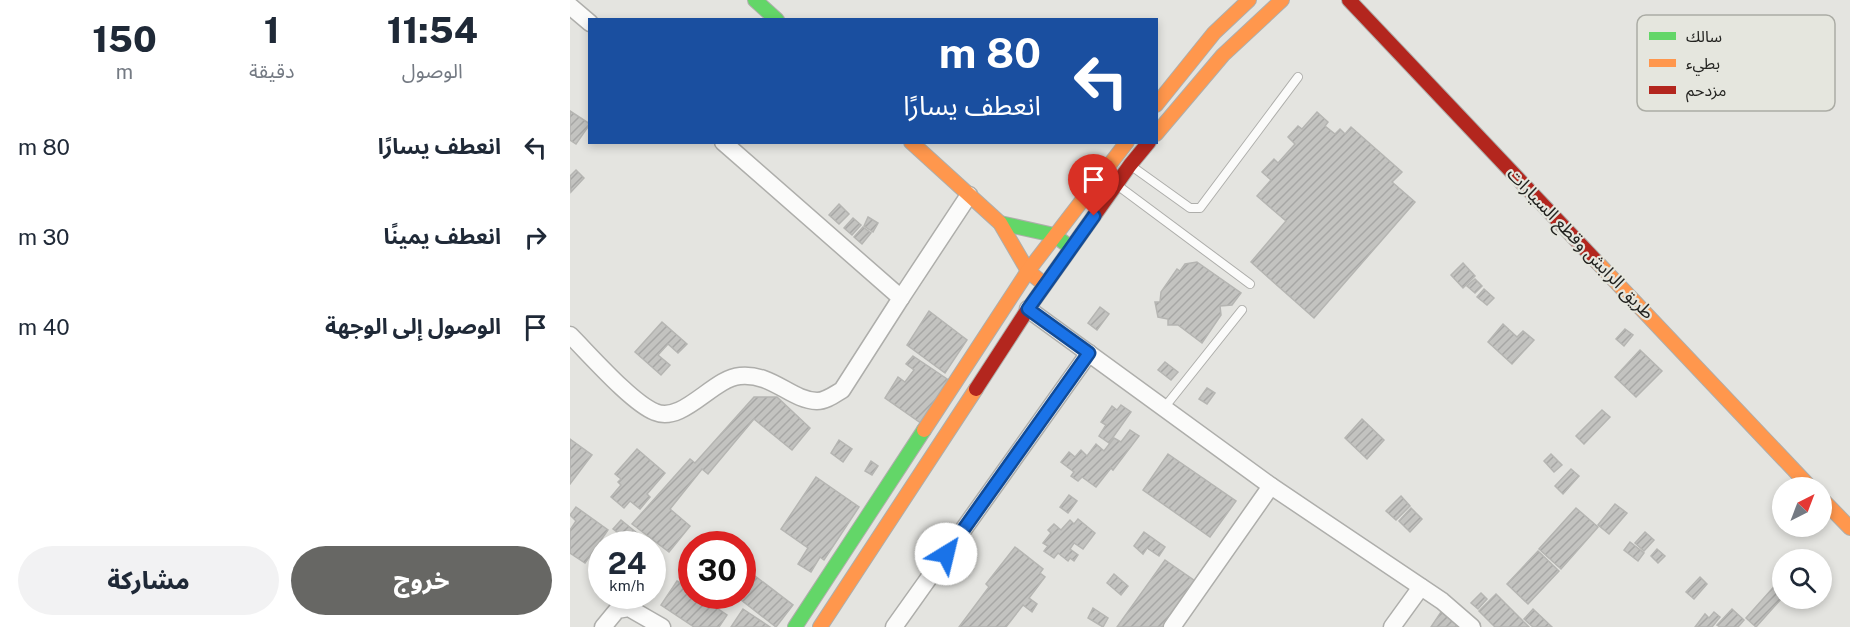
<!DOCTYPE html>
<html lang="ar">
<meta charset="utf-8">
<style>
body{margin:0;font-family:"Public Sans","Noto Sans Arabic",sans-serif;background:#f2f2f3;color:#1f2937;direction:rtl;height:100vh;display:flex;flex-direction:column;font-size:22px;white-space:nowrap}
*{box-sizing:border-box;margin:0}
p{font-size:20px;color:#747a83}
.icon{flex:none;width:33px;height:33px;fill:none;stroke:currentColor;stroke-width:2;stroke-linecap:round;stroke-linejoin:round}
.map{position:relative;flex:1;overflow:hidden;direction:ltr}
.details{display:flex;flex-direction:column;background:#fff;width:570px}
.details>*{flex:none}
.hud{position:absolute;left:18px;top:18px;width:570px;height:126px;border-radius:0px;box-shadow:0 3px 9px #0003;direction:rtl;background:#1a4fa0;color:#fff;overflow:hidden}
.needle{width:39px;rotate:42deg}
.buttons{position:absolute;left:1202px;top:477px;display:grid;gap:12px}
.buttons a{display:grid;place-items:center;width:60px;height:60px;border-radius:50%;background:#fff;box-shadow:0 3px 9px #0003;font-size:30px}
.speed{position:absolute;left:18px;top:531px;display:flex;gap:12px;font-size:30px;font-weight:700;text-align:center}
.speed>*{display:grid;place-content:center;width:78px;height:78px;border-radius:50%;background:#fff;box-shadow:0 3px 9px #0003;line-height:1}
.speed small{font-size:15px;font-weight:400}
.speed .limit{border:9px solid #d22;background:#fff;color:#111}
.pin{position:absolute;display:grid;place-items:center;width:51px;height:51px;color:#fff;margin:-62px -26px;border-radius:50% 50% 50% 0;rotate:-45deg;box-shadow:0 0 6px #0007}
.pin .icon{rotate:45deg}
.me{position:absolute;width:66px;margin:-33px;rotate:36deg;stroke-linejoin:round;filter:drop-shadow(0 0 4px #0008)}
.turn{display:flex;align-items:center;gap:21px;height:126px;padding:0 18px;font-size:27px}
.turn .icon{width:78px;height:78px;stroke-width:2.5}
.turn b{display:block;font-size:42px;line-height:51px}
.eta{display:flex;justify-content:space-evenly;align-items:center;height:102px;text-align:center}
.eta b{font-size:36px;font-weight:800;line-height:42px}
.action{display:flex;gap:12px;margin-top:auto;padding:12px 18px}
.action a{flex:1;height:69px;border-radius:36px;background:#676764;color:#fff;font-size:24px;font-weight:800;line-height:69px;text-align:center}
.action a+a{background:#f2f2f3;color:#1f2937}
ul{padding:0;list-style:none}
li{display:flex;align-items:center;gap:18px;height:90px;padding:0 18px}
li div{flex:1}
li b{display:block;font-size:22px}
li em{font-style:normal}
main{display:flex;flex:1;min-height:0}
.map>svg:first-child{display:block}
.building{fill:url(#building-hatch);stroke:#b5b5b2;stroke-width:1.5}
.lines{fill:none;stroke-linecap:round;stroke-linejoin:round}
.lane-casing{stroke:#aeaeab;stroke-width:10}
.street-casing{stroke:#aeaeab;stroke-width:19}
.fast-casing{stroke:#aeaeab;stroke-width:16}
.slow-casing{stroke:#aeaeab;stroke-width:16}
.jam-casing{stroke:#aeaeab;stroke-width:16}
.lane{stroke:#fbfbfa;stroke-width:8}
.street{stroke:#fbfbfa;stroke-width:16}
.fast{stroke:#63d668;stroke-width:14}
.slow{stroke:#ff974d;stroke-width:14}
.jam{stroke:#b3261e;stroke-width:14}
.route-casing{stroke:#114b97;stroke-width:15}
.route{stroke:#1a73e8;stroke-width:10}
.labels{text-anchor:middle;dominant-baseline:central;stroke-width:4.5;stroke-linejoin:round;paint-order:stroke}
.street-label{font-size:18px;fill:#242421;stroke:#e5e6de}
.key{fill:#e5e6de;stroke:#abaca5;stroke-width:1.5}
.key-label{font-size:16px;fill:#242421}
</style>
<main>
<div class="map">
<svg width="1280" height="627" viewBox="0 0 1280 627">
<defs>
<pattern id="building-hatch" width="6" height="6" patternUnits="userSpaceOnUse" patternTransform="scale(1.5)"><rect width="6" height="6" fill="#c3c3c0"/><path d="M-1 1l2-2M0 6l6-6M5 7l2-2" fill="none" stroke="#a7a7a5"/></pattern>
</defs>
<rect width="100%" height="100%" fill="#e4e4e0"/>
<g class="building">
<path d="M0,111L20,124L6,144L0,140Z"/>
<path d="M747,112L758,122L755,126L765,134L770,129L775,134L781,127L832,172L822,182L845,202L744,318L681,262L716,221L687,196L701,180L692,172L704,159L708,163L725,144L718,137L728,126L732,129Z"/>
<path d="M6,170L14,178L1,192L0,176Z"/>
<path d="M269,204L279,214L269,224L259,215Z"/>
<path d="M298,217L308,223L303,232L294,226Z"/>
<path d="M283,218L291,225L282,235L274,228Z"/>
<path d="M293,227L301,233L292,244L284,237Z"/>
<path d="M627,262L671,293L662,305L650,306L651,315L632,343L608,325H598V319L588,317L585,302H590L591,292L607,269L610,271L615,264Z"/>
<path d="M893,263L905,276L893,288L881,275Z"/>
<path d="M905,279L912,286L905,293L897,286Z"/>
<path d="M914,289L924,298L917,305L907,297Z"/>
<path d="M530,307L539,314L527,330L518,323Z"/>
<path d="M359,311L397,340L375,373L337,345Z"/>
<path d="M92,322L117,344L108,353L98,344L88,355L100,365L91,375L65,352Z"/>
<path d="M933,324L947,337L953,331L964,340L942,364L918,342Z"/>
<path d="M1055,329L1063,335L1054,346L1046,339Z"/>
<path d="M1070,350L1092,371L1066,397L1045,377Z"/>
<path d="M343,356L383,383L355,426L315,398L328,377L335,382L344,370L336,364Z"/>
<path d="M595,362L608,372L601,380L588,370Z"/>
<path d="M637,388L645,393L637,404L629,399Z"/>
<path d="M184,397H207L240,428L222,450L184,419L138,474L132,469L100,509L120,526L99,552L62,524L120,459L125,463Z"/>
<path d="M551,405L561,412L539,443L529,436L536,425L531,422L542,406L547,410Z"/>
<path d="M1032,410L1040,417L1014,444L1006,436Z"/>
<path d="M792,419L814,440L797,459L775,438Z"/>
<path d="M560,430L569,436L543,470L541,468L526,487L512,477L508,481L501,476L504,472L491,462L499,452L505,457L511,450L517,456L526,444L534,451L544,438L551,442Z"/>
<path d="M0,439L22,455L0,484Z"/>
<path d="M269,440L282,449L273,462L261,453Z"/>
<path d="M67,449L95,473L77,494L80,497L70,509L60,501L54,508L41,497L51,485L48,482L51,479L45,474Z"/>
<path d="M598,454L666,501L640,537L573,490Z"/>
<path d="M981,454L992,465L984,472L974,461Z"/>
<path d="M301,461L308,466L302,475L295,471Z"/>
<path d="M1001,469L1009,476L993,494L985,486Z"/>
<path d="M246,477L289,507L254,560L250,557L241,572L228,564L238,548L211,529Z"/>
<path d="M499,495L507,501L498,513L490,507Z"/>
<path d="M831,496L840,506L826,520L816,511Z"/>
<path d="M1045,504L1057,513L1039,534L1028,525Z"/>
<path d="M6,507L38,530L15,563L0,553V530L6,521L0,515Z"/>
<path d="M841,508L852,519L840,532L829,521Z"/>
<path d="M1006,508L1028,527L991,569L969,549Z"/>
<path d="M508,519L525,533L513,549L504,543L500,549L508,555L504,561L500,558L498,561L488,553L484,558L474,551L478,546L473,543L481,533L478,530L484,524L491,530L500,520L504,524Z"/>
<path d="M51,520L67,533L60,542L43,529Z"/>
<path d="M574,532L595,547L589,556L577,548L573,554L564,546Z"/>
<path d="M1075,532L1084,540L1074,551L1065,543Z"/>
<path d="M1060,542L1074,553L1068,561L1054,550Z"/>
<path d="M445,547L473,569L470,573L475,577L459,598L467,604L462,612L453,605L436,627H389L419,587L416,584Z"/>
<path d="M1087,549L1095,556L1088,563L1081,556Z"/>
<path d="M968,551L989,571L958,604L937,584Z"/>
<path d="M595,560L628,583L597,627H547Z"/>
<path d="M172,566L223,605L206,627L166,596H172Z"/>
<path d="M544,574L558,586L551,595L537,583Z"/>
<path d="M1130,577L1137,584L1124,599L1116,592Z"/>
<path d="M107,581L122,590V596H129L157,615L149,627H124L91,605Z"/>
<path d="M1209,581L1212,584V598L1186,627L1176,618Z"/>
<path d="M911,593L917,599L908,609L901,603Z"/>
<path d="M926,594L959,627H925L909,611Z"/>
<path d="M523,608L538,618L533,627L518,618Z"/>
<path d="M173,609L200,627H161Z"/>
<path d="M963,609L982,627H963L954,619Z"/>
<path d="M1162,609L1174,620L1168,627H1150L1147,625Z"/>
<path d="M871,612L891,627H861Z"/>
<path d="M1144,612L1150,617L1142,627H1125L1135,614L1139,618Z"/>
</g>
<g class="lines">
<defs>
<g id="lane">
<path d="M560,165L620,208H630L728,77"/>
<path d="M547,185L680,284"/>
<path d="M594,408L672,310"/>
</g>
<g id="street">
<path d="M0,6L20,23"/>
<path d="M153,142L331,298L399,195"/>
<path d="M458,309L701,486L602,627"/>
<path d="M0,335C20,355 62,403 85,412C113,424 143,378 170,376C203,373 220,400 247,401C256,401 265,394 272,390L331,298"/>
<path d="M701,486L872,601L902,627"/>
<path d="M33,627L47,610L59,608L92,627"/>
<path d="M324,627L519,353"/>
<path d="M822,627L851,587"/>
</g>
<g id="fast">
<path d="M185,0L207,20"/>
<path d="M430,223L484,235L496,244"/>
<path d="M225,627L354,430"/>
</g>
<g id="slow">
<path d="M586,105L644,33L679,0"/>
<path d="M586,134L653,55L712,0"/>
<path d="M341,142L430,223L458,271L469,280"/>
<path d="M1027,262L1241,488"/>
<path d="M354,430L458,271L557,142"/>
<path d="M1251,498L1280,528"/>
<path d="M250,627L406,389"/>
</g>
<g id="jam">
<path d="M779,0L1027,262"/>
<path d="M406,389L458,309L560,165L579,142"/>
</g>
</defs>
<use href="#lane" class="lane-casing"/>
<use href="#street" class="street-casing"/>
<use href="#fast" class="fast-casing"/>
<use href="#slow" class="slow-casing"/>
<use href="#jam" class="jam-casing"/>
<use href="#lane" class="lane"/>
<use href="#street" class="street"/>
<use href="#fast" class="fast"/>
<use href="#slow" class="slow"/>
<use href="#jam" class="jam"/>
</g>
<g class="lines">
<defs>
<path id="route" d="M376,554L519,353L458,309L524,216"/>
</defs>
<use href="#route" class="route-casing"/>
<use href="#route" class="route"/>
</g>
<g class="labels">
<g class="street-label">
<text transform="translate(1011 243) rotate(46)">طريق الرابش وقطع السيارات</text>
</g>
</g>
<rect x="1067" y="15" width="198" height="96" rx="9" class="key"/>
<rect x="1079" y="32" width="27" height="8" fill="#63d668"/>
<rect x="1079" y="59" width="27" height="8" fill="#ff974d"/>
<rect x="1079" y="86" width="27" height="8" fill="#b3261e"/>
<g class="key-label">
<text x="1116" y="42">سالك</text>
<text x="1116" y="69">بطيء</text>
<text x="1116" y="96">مزدحم</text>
</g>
</svg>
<div class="buttons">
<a><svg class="needle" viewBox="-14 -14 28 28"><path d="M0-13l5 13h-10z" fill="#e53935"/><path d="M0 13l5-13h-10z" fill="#747a83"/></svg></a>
<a><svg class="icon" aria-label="search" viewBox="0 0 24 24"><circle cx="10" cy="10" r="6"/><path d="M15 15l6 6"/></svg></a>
</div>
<div class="speed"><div>24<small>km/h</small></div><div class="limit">30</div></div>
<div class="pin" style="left:524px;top:216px;background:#d93025"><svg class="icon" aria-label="arrive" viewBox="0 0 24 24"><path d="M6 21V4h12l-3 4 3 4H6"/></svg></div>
<svg class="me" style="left:376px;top:554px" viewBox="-20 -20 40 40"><circle r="19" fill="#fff"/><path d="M0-13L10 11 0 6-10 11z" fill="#1a73e8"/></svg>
<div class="hud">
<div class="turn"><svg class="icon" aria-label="left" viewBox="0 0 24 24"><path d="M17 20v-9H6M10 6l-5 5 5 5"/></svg><div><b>80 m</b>انعطف يسارًا</div></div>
</div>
</div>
<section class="details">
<div class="eta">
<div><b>11:54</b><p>الوصول</p></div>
<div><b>1</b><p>دقيقة</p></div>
<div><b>150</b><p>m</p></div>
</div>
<ul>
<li><svg class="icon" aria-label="left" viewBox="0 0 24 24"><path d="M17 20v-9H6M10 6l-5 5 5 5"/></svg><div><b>انعطف يسارًا</b></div><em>80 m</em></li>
<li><svg class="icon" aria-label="right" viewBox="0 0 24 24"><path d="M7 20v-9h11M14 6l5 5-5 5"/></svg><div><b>انعطف يمينًا</b></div><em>30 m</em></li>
<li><svg class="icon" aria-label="arrive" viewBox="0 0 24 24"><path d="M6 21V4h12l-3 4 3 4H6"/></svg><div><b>الوصول إلى الوجهة</b></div><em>40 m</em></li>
</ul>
<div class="action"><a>خروج</a><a>مشاركة</a></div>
</section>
</main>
